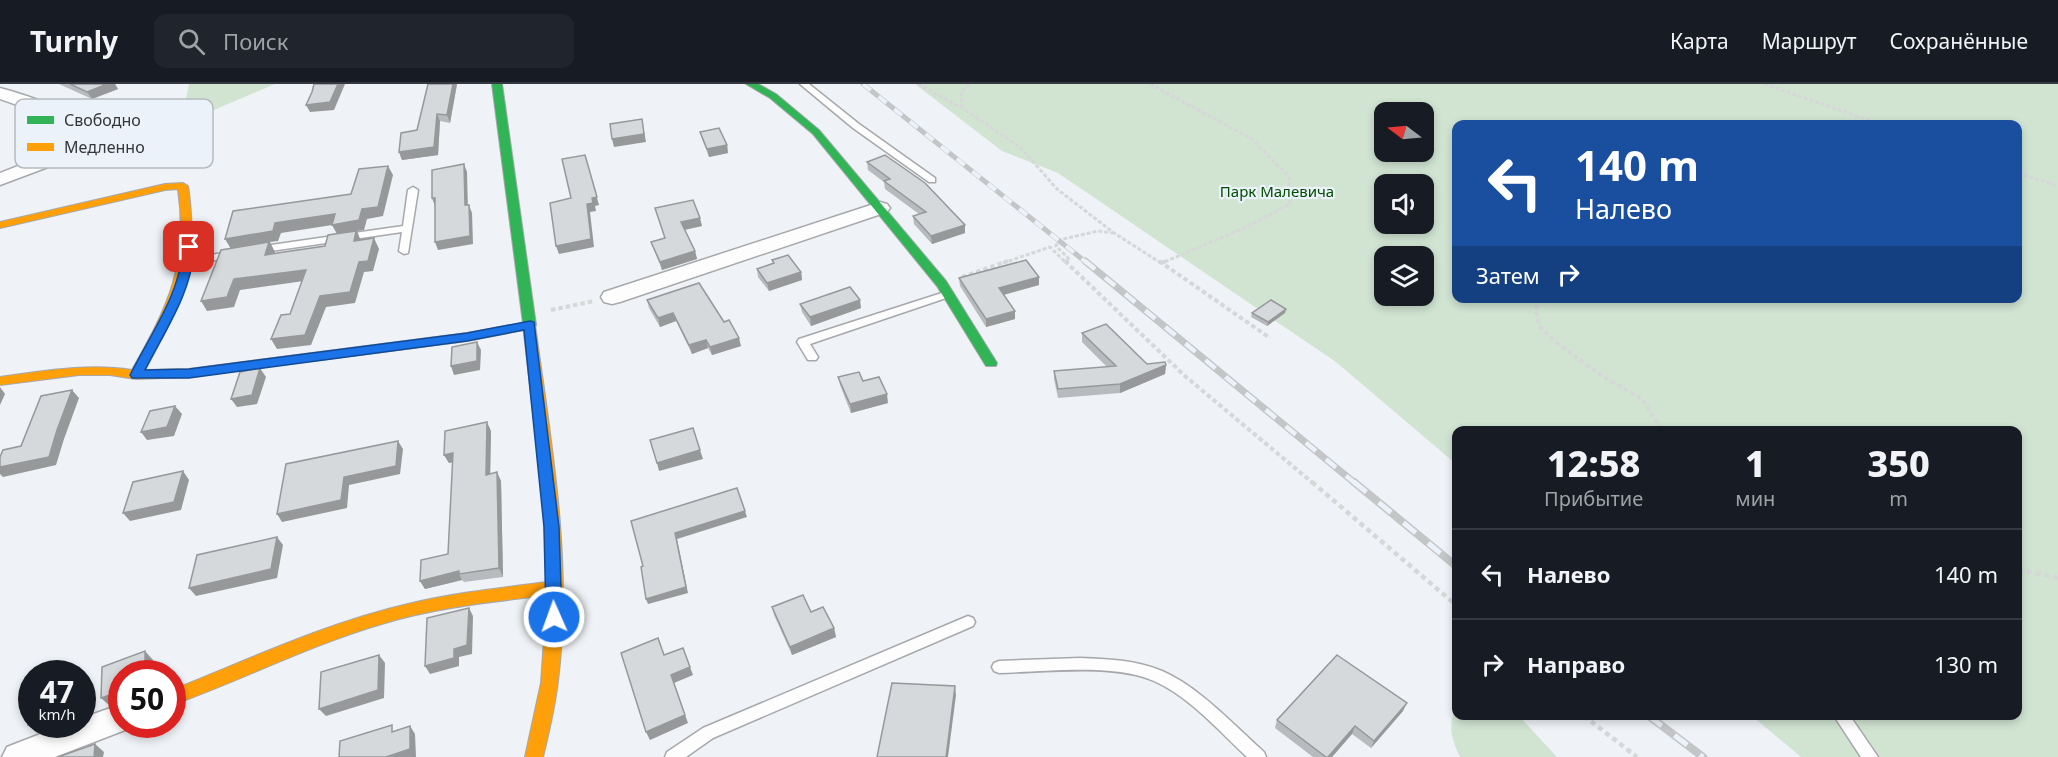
<!DOCTYPE html>
<html lang="ru">
<meta charset="utf-8">
<style>
body{margin:0;font-family:"Noto Sans",sans-serif;background:#20242c;color:#f1f3f6;height:100vh;display:flex;flex-direction:column;font-size:22px;white-space:nowrap}
*{box-sizing:border-box;margin:0}
p{font-size:20px;color:#9ea1a6}
.icon{flex:none;width:33px;height:33px;fill:none;stroke:currentColor;stroke-width:2;stroke-linecap:round;stroke-linejoin:round}
.map{position:relative;flex:1;overflow:hidden}
.details{position:absolute;left:1452px;top:342px;width:570px;height:294px;display:flex;flex-direction:column;background:#171b24;border-radius:12px;box-shadow:0 3px 9px #0003}
.details>*{flex:none}
.guide{position:absolute;left:1452px;top:36px;width:570px;height:183px;border-radius:12px;box-shadow:0 3px 9px #0003;background:#1a4fa0;color:#fff;overflow:hidden}
.needle{width:39px;rotate:286deg}
.fabs{position:absolute;left:1374px;top:18px;display:grid;gap:12px}
.fabs a{display:grid;place-items:center;width:60px;height:60px;border-radius:12px;background:#171b24;box-shadow:0 3px 9px #0003;font-size:30px}
.speed{position:absolute;left:18px;top:576px;display:flex;gap:12px;font-size:30px;font-weight:700;text-align:center}
.speed>*{display:grid;place-content:center;width:78px;height:78px;border-radius:50%;background:#171b24;box-shadow:0 3px 9px #0003;line-height:1}
.speed small{font-size:15px;font-weight:400}
.speed .limit{border:9px solid #d22;background:#fff;color:#111}
.pin{position:absolute;display:grid;place-items:center;width:51px;height:51px;color:#fff;margin:-26px;border-radius:12px;box-shadow:0 3px 9px #0006}
.me{position:absolute;width:66px;margin:-33px;rotate:358deg;stroke-linejoin:round;filter:drop-shadow(0 0 4px #0008)}
.turn{display:flex;align-items:center;gap:21px;height:126px;padding:0 24px;font-size:27px}
.turn .icon{width:78px;height:78px;stroke-width:2.5}
.turn b{display:block;font-size:42px;line-height:51px}
.then{display:flex;align-items:center;height:57px;padding:0 24px;background:#0003;gap:12px;font-size:22px}
.eta{display:flex;justify-content:space-evenly;align-items:center;height:102px;text-align:center}
.eta b{font-size:36px;font-weight:800;line-height:42px}
ul{padding:0;list-style:none}
li{display:flex;align-items:center;gap:18px;height:90px;padding:0 24px;border-top:2px solid #363941}
li div{flex:1}
li b{display:block;font-size:22px}
li em{font-style:normal}
header{display:flex;align-items:center;gap:36px;box-sizing:border-box;height:84px;padding:0 30px;background:#171b24;border-bottom:2px solid #363941}
header strong{font-size:28px}
nav{display:flex;gap:33px;margin-inline-start:auto;font-size:21px}
.search{width:420px;height:54px;background:#20242c;display:flex;align-items:center;gap:15px;box-sizing:border-box;padding:0 21px;border-radius:12px;color:#9ea1a6;font-size:22px}
.map>svg:first-child{display:block}
.green{fill:#d1e4d2;fill-rule:evenodd}
.lines{fill:none;stroke-linecap:round;stroke-linejoin:round}
.lane-casing{stroke:#a6a8ab;stroke-width:3}
.street-casing{stroke:#a6a8ab;stroke-width:3}
.fast-casing{stroke:#a6a8ab;stroke-width:2}
.slow-casing{stroke:#a6a8ab;stroke-width:2}
.path-far2{stroke:#d6d7d8;stroke-width:3;stroke-dasharray:4 2;stroke-linecap:butt}
.path-far1{stroke:#d6d7d8;stroke-width:4;stroke-dasharray:4.5 3;stroke-linecap:butt}
.path{stroke:#d6d7d8;stroke-width:4.5;stroke-dasharray:5 4;stroke-linecap:butt}
.lane{fill:#fdfdfe;fill-rule:evenodd}
.street{fill:#fdfdfe;fill-rule:evenodd}
.fast{fill:#30b455;fill-rule:evenodd}
.slow{fill:#ff9f0a;fill-rule:evenodd}
.rail-far2-casing{stroke:#c4c5c6;stroke-width:5}
.rail-far1-casing{stroke:#c4c5c6;stroke-width:7}
.rail-casing{stroke:#c4c5c6;stroke-width:8}
.rail-far2{stroke:#ecf2f9;stroke-width:4;stroke-dasharray:10;stroke-linecap:butt}
.rail-far1{stroke:#ecf2f9;stroke-width:4.5;stroke-dasharray:13;stroke-linecap:butt}
.rail{stroke:#ecf2f9;stroke-width:5;stroke-dasharray:16;stroke-linecap:butt}
.wall{fill:#b8bbbd}
.shaded-wall{fill:#96989a}
.building{fill:#d6d9dc;stroke:#96989a;stroke-width:1.5}
.route{fill:#1a73e8;stroke:#114b97;stroke-width:1.5}
.labels{text-anchor:middle;dominant-baseline:central;stroke-width:4.5;stroke-linejoin:round;paint-order:stroke}
.far-park-label{font-size:15px;fill:#004d00;stroke:#ecf2f9}
.key{fill:#ecf2f9;stroke:#b5babf;stroke-width:1.5}
.key-label{font-size:16px;fill:#343639}
</style>
<header>
<strong>Turnly</strong>
<div class="search"><svg class="icon" aria-label="search" viewBox="0 0 24 24"><circle cx="10" cy="10" r="6"/><path d="M15 15l6 6"/></svg>Поиск</div>
<nav><a>Карта</a><a>Маршрут</a><a>Сохранённые</a></nav>
</header>
<div class="map">
<svg width="2058" height="673" viewBox="0 0 2058 673">
<rect width="100%" height="100%" fill="#eff2f6"/>
<g class="green">
<path d="M189,0H275L181,40Z"/>
<path d="M915,0H2058V673H1801L1752,632H2018V346H1456V380L1336,278L1058,89L1002,67ZM1384,28H1424V68H1384ZM1456,40H2018V214H1456ZM1384,100H1424V140H1384ZM1384,172H1424V212H1384Z"/>
<path d="M1456,624V632H1519L1557,673H1460C1452,656 1447,642 1456,624Z"/>
</g>
<g class="lines">
<defs>
<g id="lane">
<path d="M800,0H809L859,40L935,94V98H929L853,44Z"/>
<path d="M413,103L418,106L408,169L404,170L399,167L402,148L257,169L252,166L257,163L403,142L408,106Z"/>
<path d="M234,167L239,170L238,172L188,181L183,178L188,175Z"/>
<path d="M948,207L952,208L953,210L952,212L810,260L818,273L816,276H808L797,258L799,255Z"/>
<path d="M968,532L973,534L975,538L973,542L713,654L686,673H665L667,668L703,644Z"/>
<path d="M1080,574C1108,575 1136,576 1162,587C1199,603 1234,641 1264,668L1266,673H1247C1219,647 1190,613 1154,597C1114,579 1044,588 999,589L994,587L992,583L994,579L999,577Z"/>
<path d="M1834,632H1850L1878,673H1861Z"/>
</g>
<g id="street">
<path d="M0,4C15,8 68,23 73,39C74,44 74,52 74,58L48,83L0,101V89L36,75L56,57L55,40L40,29L0,15Z"/>
<path d="M880,118L887,120L890,124L887,128L620,218L612,220L604,218L601,213L604,208Z"/>
<path d="M122,620V640H134L133,643L55,673H2L7,663L66,640H82V634Z"/>
</g>
<g id="fast">
<path d="M492,0H502L536,241L534,244L467,257L312,277L308,276L306,273L308,270L312,269L467,249L523,239Z"/>
<path d="M746,0H758L776,10L819,46L946,197L997,279L996,282H986L937,202L813,50L770,14Z"/>
</g>
<g id="slow">
<path d="M183,99L188,102C200,182 182,218 145,286L189,285L312,269L316,270L318,273L316,276L189,293L136,295L110,291H79L0,301V293C44,287 88,279 132,286C168,222 189,181 178,105L165,106L0,144V138L165,100Z"/>
<path d="M529,237L535,241C551,358 573,478 558,597C555,622 549,648 543,673H525L541,599L547,511C493,518 438,523 385,539C312,560 244,595 172,621V606C250,575 326,539 408,520C453,509 500,504 547,498L543,414L523,241Z"/>
</g>
</defs>
<use href="#lane" class="lane-casing"/>
<use href="#street" class="street-casing"/>
<use href="#fast" class="fast-casing"/>
<use href="#slow" class="slow-casing"/>
<g class="path-far2">
<path d="M918,0L962,24L1020,63L1057,105L1114,149L1161,179"/>
<path d="M1150,0L1252,55L1289,93L1290,120L1244,144L1162,179"/>
<path d="M1764,0L1880,40"/>
<path d="M962,24L961,8L970,0"/>
<path d="M2018,89L2058,102"/>
<path d="M1065,177L1070,176L1056,162L1059,156L1098,147L1113,149"/>
<path d="M1003,179L1050,163L1066,179"/>
</g>
<g class="path-far1">
<path d="M1065,177L1185,292L1314,400"/>
<path d="M1159,177L1270,254"/>
<path d="M1162,179L1166,177"/>
<path d="M962,193L1008,177"/>
<path d="M1540,214L1535,226L1540,243L1553,256L1602,292L1642,315L1660,343L1657,346"/>
<path d="M551,226L594,217"/>
</g>
<g class="path">
<path d="M1312,398L1456,521"/>
<path d="M2018,485L2058,494"/>
<path d="M1584,632L1637,673"/>
</g>
<use href="#lane" class="lane"/>
<use href="#street" class="street"/>
<use href="#fast" class="fast"/>
<use href="#slow" class="slow"/>
<defs>
<path id="rail-far2" d="M863,0L1087,179"/>
<path id="rail-far1" d="M1085,177L1356,400"/>
<g id="rail">
<path d="M1354,398L1456,482"/>
<path d="M1649,632L1703,673"/>
</g>
</defs>
<use href="#rail-far2" class="rail-far2-casing"/>
<use href="#rail-far1" class="rail-far1-casing"/>
<use href="#rail" class="rail-casing"/>
<use href="#rail-far2" class="rail-far2"/>
<use href="#rail-far1" class="rail-far1"/>
<use href="#rail" class="rail"/>
</g>
<g class="wall">
<path d="M59,0H115L118,5L92,15Z"/>
<path d="M457,0L450,39L440,37L438,71L402,76L399,68L417,46Z"/>
<path d="M700,48L727,61L728,69L709,73L702,55Z"/>
<path d="M867,78L965,141V149L932,160L914,140L913,132L919,130L885,105L884,98L868,86Z"/>
<path d="M655,124L702,142L685,146L695,167L697,175L662,186L651,158L665,154Z"/>
<path d="M772,176L801,188L802,196L769,207L758,193L757,185L773,179Z"/>
<path d="M1039,193V201L1004,211L1015,235L986,243L960,202L959,194Z"/>
<path d="M647,216L724,238L741,262L712,271L708,264L692,270L676,237L660,243L649,224Z"/>
<path d="M800,220L861,224L811,242L802,228Z"/>
<path d="M1286,225L1285,229L1267,242L1251,233L1252,229Z"/>
<path d="M1082,249L1147,280L1166,281L1165,290L1120,309L1058,314L1054,295V287L1107,283L1082,258Z"/>
<path d="M838,293L863,297L888,319L851,329L840,301Z"/>
<path d="M491,347L490,390L501,397L503,493L464,498L462,496L425,505L420,497L448,470L453,378L449,379L444,371Z"/>
<path d="M772,523L811,528L834,544L836,553L792,571L774,531Z"/>
<path d="M1403,627L1371,664L1352,650L1332,673H1313L1275,644L1277,636Z"/>
</g>
<g class="shaded-wall">
<path d="M107,0H115L118,5L92,15L87,8Z"/>
<path d="M338,0H345L334,26L310,28L306,21Z"/>
<path d="M453,0H457L450,39L447,31Z"/>
<path d="M437,30L440,37L438,71L402,76L399,68Z"/>
<path d="M642,35L646,58L614,63L612,55Z"/>
<path d="M727,61L728,69L709,73L707,65Z"/>
<path d="M585,71L599,121L595,122L596,127L590,128L594,163L559,170L556,162L587,120Z"/>
<path d="M464,80L467,88L468,129L465,121Z"/>
<path d="M388,82L393,91L383,132L367,135L364,146L357,147L361,157L359,168L337,150L332,141L281,149L278,157L270,158L275,168L271,181L231,165L225,155L275,139L362,125Z"/>
<path d="M432,114H435V122Z"/>
<path d="M469,121L472,129L473,160L438,166L435,158Z"/>
<path d="M700,134L702,142L683,146L681,138Z"/>
<path d="M965,141V149L932,160L931,152Z"/>
<path d="M374,154L379,165L373,187L364,188L355,219L326,223L311,261L277,265L271,255L359,178Z"/>
<path d="M695,167L697,175L662,186L660,178Z"/>
<path d="M306,186L311,196L240,206L234,223L207,227L201,217L234,195Z"/>
<path d="M801,188L802,196L769,207L767,199Z"/>
<path d="M1039,193V201L999,212V204Z"/>
<path d="M860,216L861,224L811,242L810,233Z"/>
<path d="M1286,225L1285,229L1267,242L1268,238Z"/>
<path d="M1015,227V235L986,243V235Z"/>
<path d="M673,229L676,237L660,243L658,234Z"/>
<path d="M739,254L741,262L712,271L710,263Z"/>
<path d="M706,256L708,264L692,270L689,261Z"/>
<path d="M477,258L481,266L480,286L454,291L451,282Z"/>
<path d="M1166,281L1165,290L1120,309V300Z"/>
<path d="M260,284L266,293L257,320L237,323L231,315Z"/>
<path d="M0,303L5,310L0,321Z"/>
<path d="M72,306L79,314L64,355L56,381L3,393L0,390V383L57,346Z"/>
<path d="M887,310L888,319L851,329L850,320Z"/>
<path d="M175,322L182,330L174,352L147,356L141,348Z"/>
<path d="M487,338L491,347L490,399L486,391Z"/>
<path d="M398,357L403,365L400,390L349,401L347,424L282,438L277,430L344,393Z"/>
<path d="M700,366L703,375L659,387L657,379Z"/>
<path d="M453,369L457,377L449,379L444,371Z"/>
<path d="M183,387L189,396L181,426L130,437L123,429Z"/>
<path d="M497,388L501,397L503,493L499,484Z"/>
<path d="M745,427L747,433L677,455L688,509L648,520L646,515L675,449Z"/>
<path d="M277,453L283,461L277,494L196,512L189,504Z"/>
<path d="M459,487V490L462,496L425,505L420,497Z"/>
<path d="M469,524L473,532L472,570L459,573V582L430,590L425,582L454,565Z"/>
<path d="M834,544L836,553L792,571L790,563Z"/>
<path d="M145,567L153,576V590H145Z"/>
<path d="M379,571L385,579L384,614L326,632L319,625Z"/>
<path d="M690,583L693,591L674,599L688,639L650,656L646,648L671,591Z"/>
<path d="M955,602L956,611L948,673H946Z"/>
<path d="M122,607V618L110,622L101,614Z"/>
<path d="M1407,619L1403,627L1371,664L1374,657Z"/>
<path d="M32,640H62L37,649L28,641Z"/>
<path d="M410,642L415,650L416,673H386Z"/>
<path d="M1355,642L1352,650L1332,673H1328Z"/>
<path d="M95,660L104,668L103,673H94Z"/>
</g>
<g class="building">
<path d="M70,0H107L87,8Z"/>
<path d="M314,0H338L330,18L306,21L312,8Z"/>
<path d="M428,0H453L447,31L437,30L434,63L399,68L401,49L417,46Z"/>
<path d="M642,35L644,50L612,55L610,40Z"/>
<path d="M719,44L727,61L707,65L700,48Z"/>
<path d="M585,71L597,113L592,114L593,119L587,120L591,155L556,162L550,119L571,114L562,75Z"/>
<path d="M885,71L925,99L965,141L931,152L913,132L926,128L884,97L890,95L867,78Z"/>
<path d="M464,80L465,121H469L470,152L435,158V114H432V86Z"/>
<path d="M388,82L378,123L362,125L359,136L332,141L335,130L275,139L273,147L225,155L233,127L351,110L359,85Z"/>
<path d="M693,116L700,134L681,138L695,167L660,178L651,158L665,154L655,124Z"/>
<path d="M356,147L354,157L374,154L368,177L359,178L350,208L320,212L305,251L271,255L281,231L290,230L306,186L234,195L227,213L201,217L221,166L269,158L265,171L284,168L325,162L328,151Z"/>
<path d="M788,171L801,188L767,199L757,185L774,179L772,176Z"/>
<path d="M1026,176L1039,193L999,204L1015,227L986,235L959,194Z"/>
<path d="M699,199L724,238L729,236L739,254L710,263L706,256L689,261L673,229L658,234L647,216Z"/>
<path d="M850,203L860,216L810,233L800,220Z"/>
<path d="M1271,216L1286,225L1268,238L1252,229Z"/>
<path d="M1106,240L1147,280L1165,278L1166,281L1120,300L1058,305L1054,287L1116,282L1082,249Z"/>
<path d="M477,258V277L451,282L452,263Z"/>
<path d="M260,284L252,311L231,315L240,288Z"/>
<path d="M859,288L863,297L879,293L887,310L850,320L838,293Z"/>
<path d="M72,306L57,346L49,373L0,383V373L3,366L21,362L41,312Z"/>
<path d="M175,322L167,343L141,348L150,327Z"/>
<path d="M487,338L486,391L497,388L499,484L459,490V487L420,497L421,476L448,470L453,369L444,371L445,347Z"/>
<path d="M693,344L700,366L657,379L650,356Z"/>
<path d="M398,357L396,382L344,393L341,416L277,430L286,380Z"/>
<path d="M183,387L174,418L123,429L133,398Z"/>
<path d="M737,404L745,427L675,449L686,503L646,515L641,483L643,482L631,437Z"/>
<path d="M277,453L271,485L189,504L197,471Z"/>
<path d="M803,511L811,528L823,523L834,544L790,563L772,523Z"/>
<path d="M469,524L467,561L454,565V574L425,582L427,534Z"/>
<path d="M658,554L664,571L683,564L690,583L671,591L685,631L646,648L621,569Z"/>
<path d="M145,567V590H122V607L101,614L102,583Z"/>
<path d="M379,571L378,606L319,625L321,588Z"/>
<path d="M1337,571L1407,619L1374,657L1355,642L1328,673H1326L1277,636Z"/>
<path d="M892,599L955,602L946,673H877Z"/>
<path d="M30,626H32V640L28,641Z"/>
<path d="M392,641V648L410,642V665L386,673H339L340,657Z"/>
<path d="M95,660L94,673H58Z"/>
</g>
<path class="route" d="M189,160L194,163C193,207 164,248 145,286L189,285L467,249L530,237L534,238L559,443L562,533L560,538L554,540L548,538L546,533L544,443L524,246L467,257L189,294H132L130,291C150,251 181,209 183,163Z"/>
<g class="labels">
<g class="far-park-label">
<text x="1277" y="107">Парк Малевича</text>
</g>
</g>
<rect x="15" y="15" width="198" height="69" rx="9" class="key"/>
<rect x="27" y="32" width="27" height="8" fill="#30b455"/>
<rect x="27" y="59" width="27" height="8" fill="#ff9f0a"/>
<g class="key-label">
<text x="64" y="42">Свободно</text>
<text x="64" y="69">Медленно</text>
</g>
</svg>
<div class="fabs">
<a><svg class="needle" viewBox="-14 -14 28 28"><path d="M0-13l5 13h-10z" fill="#e53935"/><path d="M0 13l5-13h-10z" fill="#9ea1a6"/></svg></a>
<a><svg class="icon" aria-label="sound" viewBox="0 0 24 24"><path d="M4 9h4l5-4v14l-5-4H4zM17 9q2 3 0 6"/></svg></a>
<a><svg class="icon" aria-label="layers" viewBox="0 0 24 24"><path d="M12 4l9 5-9 5-9-5zM3 14l9 5 9-5"/></svg></a>
</div>
<div class="speed"><div>47<small>km/h</small></div><div class="limit">50</div></div>
<div class="pin" style="left:189px;top:163px;background:#d93025"><svg class="icon" aria-label="arrive" viewBox="0 0 24 24"><path d="M6 21V4h12l-3 4 3 4H6"/></svg></div>
<svg class="me" style="left:554px;top:533px" viewBox="-20 -20 40 40"><circle r="17" fill="#1a73e8" stroke="#fff" stroke-width="3"/><path d="M0-11L8 9 0 5-8 9z" fill="#fff"/></svg>
<div class="guide">
<div class="turn"><svg class="icon" aria-label="left" viewBox="0 0 24 24"><path d="M17 20v-9H6M10 6l-5 5 5 5"/></svg><div><b>140 m</b>Налево</div></div>
<div class="then">Затем<svg class="icon" aria-label="right" viewBox="0 0 24 24"><path d="M7 20v-9h11M14 6l5 5-5 5"/></svg></div>
</div>
<section class="details">
<div class="eta">
<div><b>12:58</b><p>Прибытие</p></div>
<div><b>1</b><p>мин</p></div>
<div><b>350</b><p>m</p></div>
</div>
<ul>
<li><svg class="icon" aria-label="left" viewBox="0 0 24 24"><path d="M17 20v-9H6M10 6l-5 5 5 5"/></svg><div><b>Налево</b></div><em>140 m</em></li>
<li><svg class="icon" aria-label="right" viewBox="0 0 24 24"><path d="M7 20v-9h11M14 6l5 5-5 5"/></svg><div><b>Направо</b></div><em>130 m</em></li>
</ul>
</section>
</div>
